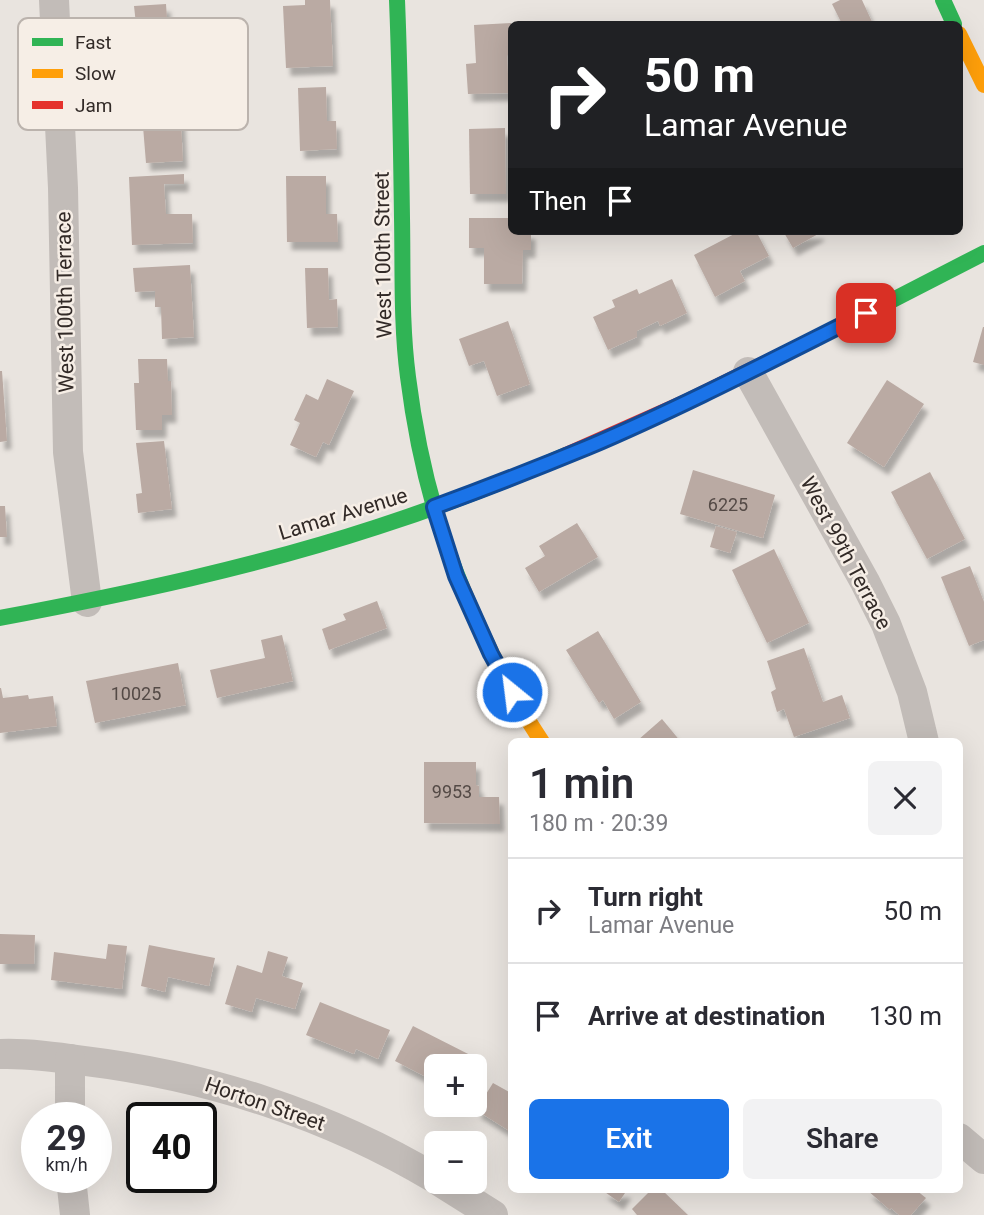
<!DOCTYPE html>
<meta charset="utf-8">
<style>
body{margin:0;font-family:Roboto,sans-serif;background:#f2f2f3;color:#2b2b33;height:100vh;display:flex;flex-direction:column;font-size:26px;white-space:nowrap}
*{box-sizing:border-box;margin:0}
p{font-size:23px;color:#7c7c81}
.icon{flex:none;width:38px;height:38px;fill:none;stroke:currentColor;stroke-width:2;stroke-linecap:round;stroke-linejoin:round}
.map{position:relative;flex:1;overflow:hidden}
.side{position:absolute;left:508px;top:738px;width:455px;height:455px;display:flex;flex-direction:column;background:#fff;border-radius:10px;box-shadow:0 7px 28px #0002}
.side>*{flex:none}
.hud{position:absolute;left:508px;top:21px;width:455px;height:214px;border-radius:10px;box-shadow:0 7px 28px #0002;background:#202124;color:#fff;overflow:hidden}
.tools{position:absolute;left:424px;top:1054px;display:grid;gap:14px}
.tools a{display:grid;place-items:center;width:63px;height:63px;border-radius:10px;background:#fff;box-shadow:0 7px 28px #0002;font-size:35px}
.speed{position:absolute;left:21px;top:1102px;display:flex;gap:14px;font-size:35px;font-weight:700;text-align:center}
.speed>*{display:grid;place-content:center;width:91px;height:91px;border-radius:50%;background:#fff;box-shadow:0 7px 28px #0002;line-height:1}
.speed small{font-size:18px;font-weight:400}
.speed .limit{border:4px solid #111;border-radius:10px;background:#fff;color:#111}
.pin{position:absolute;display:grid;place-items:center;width:60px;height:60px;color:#fff;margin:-30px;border-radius:14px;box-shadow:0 4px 10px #0006}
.me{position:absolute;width:77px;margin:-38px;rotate:331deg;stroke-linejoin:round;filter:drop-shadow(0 0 5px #0008)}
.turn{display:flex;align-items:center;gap:24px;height:147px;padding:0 21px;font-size:32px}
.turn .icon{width:91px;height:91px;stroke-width:2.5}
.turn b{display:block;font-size:49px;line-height:60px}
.then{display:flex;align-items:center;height:66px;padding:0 21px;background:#0003;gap:14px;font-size:26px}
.round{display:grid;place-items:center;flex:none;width:74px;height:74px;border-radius:10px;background:#f2f2f3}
.overview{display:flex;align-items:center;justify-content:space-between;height:119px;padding:0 21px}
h1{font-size:42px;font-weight:600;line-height:52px}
.action{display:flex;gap:14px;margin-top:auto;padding:14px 21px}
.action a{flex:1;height:80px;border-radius:10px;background:#1a73e8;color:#fff;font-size:28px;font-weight:600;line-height:80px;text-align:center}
.action a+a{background:#f2f2f3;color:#2b2b33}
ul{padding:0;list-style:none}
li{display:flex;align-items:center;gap:21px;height:105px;padding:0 21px;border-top:2px solid #e1e1e2}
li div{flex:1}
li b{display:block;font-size:26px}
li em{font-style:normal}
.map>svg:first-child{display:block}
.building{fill:#baaaa3;filter:url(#shadow)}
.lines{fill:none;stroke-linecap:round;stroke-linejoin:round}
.street{stroke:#c2bcb8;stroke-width:30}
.fast{stroke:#30b455;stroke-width:16}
.slow{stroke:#ff9f0a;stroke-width:16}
.jam{stroke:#e5322d;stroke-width:16}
.route-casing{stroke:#114b97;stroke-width:18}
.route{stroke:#1a73e8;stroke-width:12}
.labels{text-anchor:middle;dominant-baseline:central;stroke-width:5;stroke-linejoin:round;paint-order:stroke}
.number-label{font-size:18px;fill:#544a46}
.street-label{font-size:21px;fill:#322a27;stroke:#f6eee6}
.key{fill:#f6eee6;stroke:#bbb3ad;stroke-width:2}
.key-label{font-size:19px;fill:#322a27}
</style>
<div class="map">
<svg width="984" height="1215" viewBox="0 0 984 1215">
<defs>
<filter id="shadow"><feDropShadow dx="4.5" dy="8" stdDeviation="2" flood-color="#0004"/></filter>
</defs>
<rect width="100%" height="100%" fill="#e9e4df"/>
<g class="building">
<path d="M305,0H330L333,66L286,68L283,6L305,5Z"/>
<path d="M840,0H862L873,24H842L832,4Z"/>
<path d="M166,4L170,60L127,63L125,33H137L134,6Z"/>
<path d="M511,23V55H507L509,93L468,94L466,64L476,63L474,25Z"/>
<path d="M179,85L183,161L146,163L142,114L129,115L128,88Z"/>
<path d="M326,87L327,121H336L337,149L300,151L298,88Z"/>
<path d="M505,128L506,194H470L469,129Z"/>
<path d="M184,174V184H164L166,214H192L193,243L132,245L129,177Z"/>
<path d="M286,176H326V214H337L338,242H287Z"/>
<path d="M469,218H511V231H531V250H523L522,284H484V248H469Z"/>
<path d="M740,231H756L769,256L740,271L745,281L715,297L694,255Z"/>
<path d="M783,231H819L820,233L793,248Z"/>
<path d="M190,265L194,337L162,339L161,307H155V291L135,292L133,268Z"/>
<path d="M305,268H328L329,300L337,299L338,327L307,328Z"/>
<path d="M672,279L687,313L660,326L658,321L637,331V337L608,350L593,317L615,307L612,300L637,289L639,294Z"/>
<path d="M508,321L530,384L497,396L484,361L469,366L459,339Z"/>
<path d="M983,327H984V365L973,362Z"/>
<path d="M138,359H167L168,381H171L172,415H162V430H136L134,383H139Z"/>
<path d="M0,371H2L7,441L0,442Z"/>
<path d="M327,379L354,391L329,445L323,442L316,457L290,445L300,423L294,420L306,394L318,400Z"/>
<path d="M887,380L924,404L884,467L847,443Z"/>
<path d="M164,441L172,509L138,513L136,494L142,493L136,443Z"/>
<path d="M693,470L775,495L763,538L680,514Z"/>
<path d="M930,472L965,539L927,559L891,492Z"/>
<path d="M0,506H5L7,537H0Z"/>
<path d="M577,523L598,557L539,592L525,568L545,556L539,546Z"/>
<path d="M716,526L737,532L730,553L710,547Z"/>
<path d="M774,549L809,623L767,643L732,570Z"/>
<path d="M970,566L984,602V640L969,646L941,577Z"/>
<path d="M377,601L387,628L329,650L322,629L346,620L343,614Z"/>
<path d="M598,631L641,702L614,719L603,700L599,703L566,650Z"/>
<path d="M282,635L293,681L217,698L210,670L265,658L261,640Z"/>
<path d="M804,648L823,702L842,695L850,718L794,737L784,709L777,712L771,692L776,689L767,661Z"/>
<path d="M178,663L186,705L95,723L86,681Z"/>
<path d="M0,688H1L3,698L28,695L29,699L53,696L57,726L0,733Z"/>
<path d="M662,719L681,742H640L638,740Z"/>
<path d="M424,762H476V785L479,786V797H499L500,824L424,823Z"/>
<path d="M0,934L35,935L34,964H0Z"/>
<path d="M108,944L127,946L122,989L51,980L54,952L106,959Z"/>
<path d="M149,945L215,958L209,986L168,977L165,992L141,986Z"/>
<path d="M268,951L288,957L282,976L303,983L295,1009L256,998L252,1012L225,1004L237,965L262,973Z"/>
<path d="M320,1002L390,1030L378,1059L356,1049L354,1054L306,1035Z"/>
<path d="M413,1026L478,1059L475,1066H436V1082L395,1061Z"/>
<path d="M493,1083L511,1093V1132L476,1110Z"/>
<path d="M602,1190H627L619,1202Z"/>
<path d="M651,1190H662L688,1215H637L632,1209Z"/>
<path d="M867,1190H916L926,1198L911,1215H899L891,1208L890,1210Z"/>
</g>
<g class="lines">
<g class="street">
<path d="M54,0L63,188L68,452L87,602"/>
<path d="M748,372L865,582L886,624L912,692L924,742"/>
<path d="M0,1054C28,1053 57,1057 85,1061C208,1076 329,1115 436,1179"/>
<path d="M70,1059V1118"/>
<path d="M959,1138L984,1159"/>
<path d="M71,1178L75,1215"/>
<path d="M439,1181L493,1215"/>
</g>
<g class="fast">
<path d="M397,0C400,73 401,145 402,218C403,271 401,324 408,377C417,449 434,520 462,587"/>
<path d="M943,0L954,24"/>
<path d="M881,306L984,253"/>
<path d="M0,618C127,594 255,567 377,527C442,506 505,482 566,455"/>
</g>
<g class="slow">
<path d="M959,34L984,85"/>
<path d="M462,587C484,640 510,694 542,742"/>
</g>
<path class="jam" d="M566,455L690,400L881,306"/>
</g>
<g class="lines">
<defs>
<path id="route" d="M512,692L491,654L456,576L434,507C486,488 537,468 588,447C682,407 774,359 866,313"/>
</defs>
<use href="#route" class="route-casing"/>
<use href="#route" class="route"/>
</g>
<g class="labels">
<g class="number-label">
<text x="728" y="504">6225</text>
<text x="136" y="693">10025</text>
<text x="452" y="791">9953</text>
</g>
<g class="street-label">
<text transform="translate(383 255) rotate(-91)">West 100th Street</text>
<text transform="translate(65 302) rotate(-91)">West 100th Terrace</text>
<text transform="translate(343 514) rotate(-17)">Lamar Avenue</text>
<text transform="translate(846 553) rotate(62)">West 99th Terrace</text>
<text transform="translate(265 1104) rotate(19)">Horton Street</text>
</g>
</g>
<rect x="18" y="18" width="230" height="112" rx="10" class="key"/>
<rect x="32" y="38" width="31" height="8" fill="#30b455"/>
<rect x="32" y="69" width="31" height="9" fill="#ff9f0a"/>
<rect x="32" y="101" width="31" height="8" fill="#e5322d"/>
<g class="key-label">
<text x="75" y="49">Fast</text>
<text x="75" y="80">Slow</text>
<text x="75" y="112">Jam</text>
</g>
</svg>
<div class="tools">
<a>+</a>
<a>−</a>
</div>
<div class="speed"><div>29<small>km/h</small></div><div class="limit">40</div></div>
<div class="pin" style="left:866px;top:313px;background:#d93025"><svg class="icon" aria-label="arrive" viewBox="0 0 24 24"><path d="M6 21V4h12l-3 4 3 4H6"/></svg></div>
<svg class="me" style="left:512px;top:692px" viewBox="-20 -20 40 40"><circle r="17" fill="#1a73e8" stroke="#fff" stroke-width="3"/><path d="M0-11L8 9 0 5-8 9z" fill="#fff"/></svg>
<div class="hud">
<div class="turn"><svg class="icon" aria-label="right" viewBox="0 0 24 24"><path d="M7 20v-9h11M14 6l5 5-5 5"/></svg><div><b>50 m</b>Lamar Avenue</div></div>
<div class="then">Then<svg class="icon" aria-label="arrive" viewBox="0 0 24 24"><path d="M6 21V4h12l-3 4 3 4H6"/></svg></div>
</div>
<section class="side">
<div class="overview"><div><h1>1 min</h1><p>180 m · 20:39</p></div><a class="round"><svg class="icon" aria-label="close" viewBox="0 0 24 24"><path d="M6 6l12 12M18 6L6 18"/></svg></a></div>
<ul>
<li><svg class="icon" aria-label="right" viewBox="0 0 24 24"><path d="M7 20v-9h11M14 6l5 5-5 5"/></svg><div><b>Turn right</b><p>Lamar Avenue</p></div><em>50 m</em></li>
<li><svg class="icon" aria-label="arrive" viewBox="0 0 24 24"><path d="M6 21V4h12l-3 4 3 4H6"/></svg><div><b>Arrive at destination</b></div><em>130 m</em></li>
</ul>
<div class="action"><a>Exit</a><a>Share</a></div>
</section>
</div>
